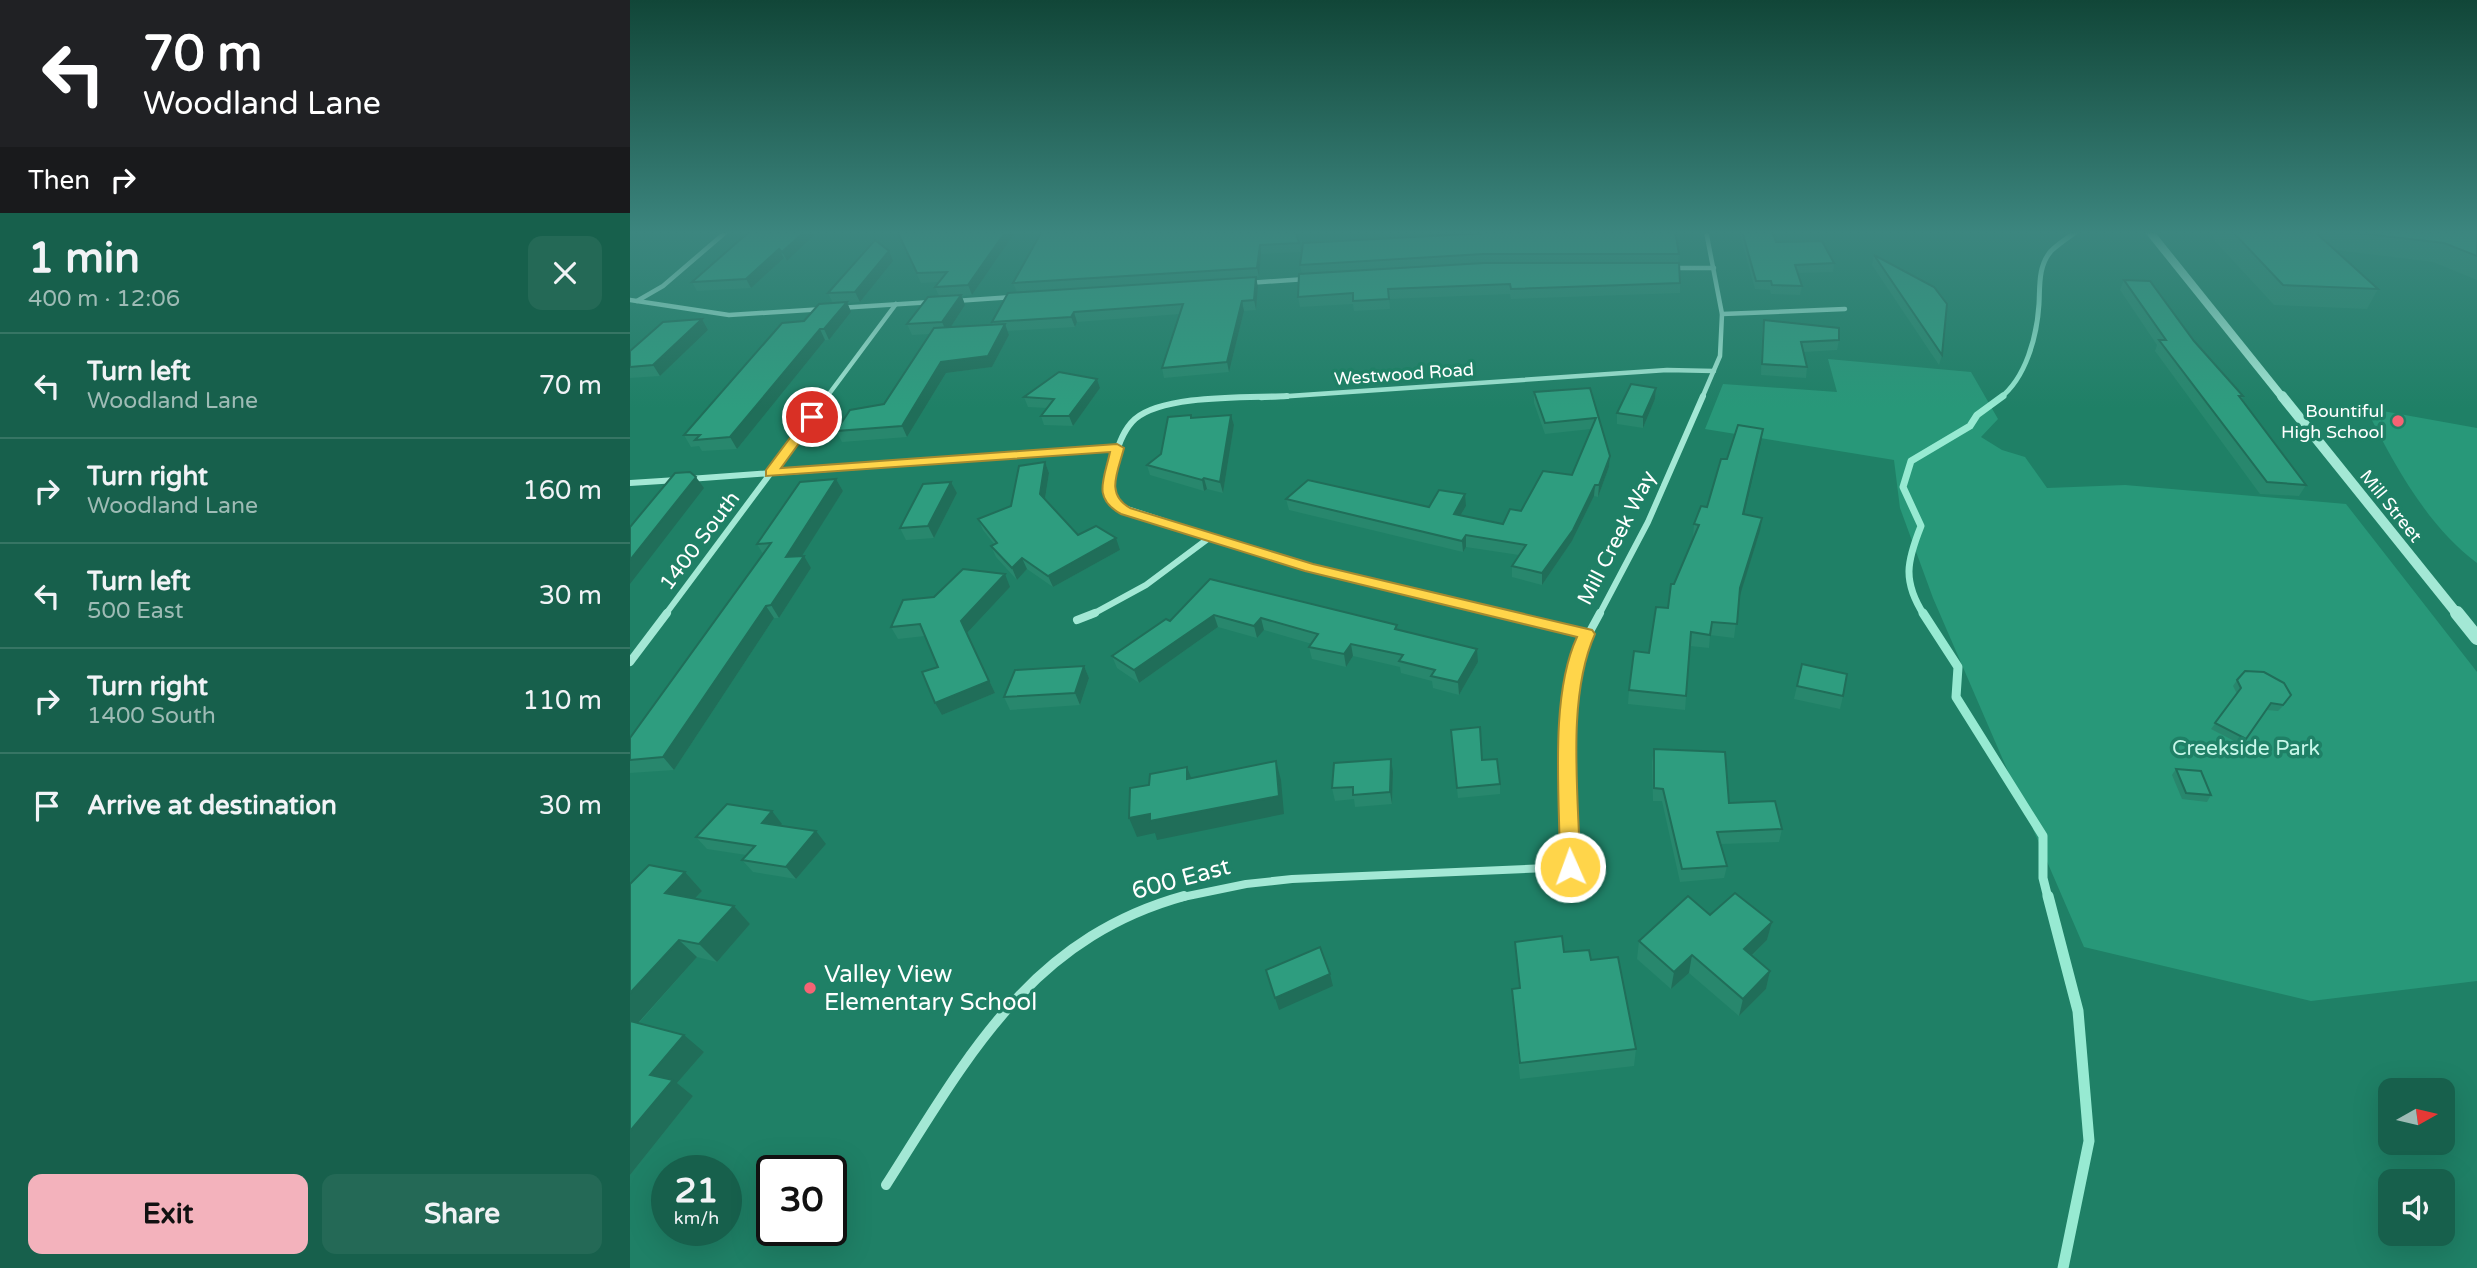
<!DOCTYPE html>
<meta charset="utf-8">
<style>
body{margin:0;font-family:"Varela Round",sans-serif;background:#246956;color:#f1f3f6;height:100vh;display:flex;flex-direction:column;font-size:26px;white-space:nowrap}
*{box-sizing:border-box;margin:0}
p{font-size:23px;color:#9ebbb5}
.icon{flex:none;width:38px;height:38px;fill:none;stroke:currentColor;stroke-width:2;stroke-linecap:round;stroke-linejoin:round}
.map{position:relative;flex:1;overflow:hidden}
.side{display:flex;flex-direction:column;background:#17604c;width:630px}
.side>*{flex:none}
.hud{background:#202124;color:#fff;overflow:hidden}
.needle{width:46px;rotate:82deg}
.tools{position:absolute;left:1748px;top:1078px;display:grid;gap:14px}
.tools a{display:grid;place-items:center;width:77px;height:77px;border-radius:14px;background:#17604c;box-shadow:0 7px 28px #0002;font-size:35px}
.speed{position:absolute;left:21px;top:1155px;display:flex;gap:14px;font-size:35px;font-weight:700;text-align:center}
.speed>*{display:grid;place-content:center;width:91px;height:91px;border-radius:50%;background:#17604c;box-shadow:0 7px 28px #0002;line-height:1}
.speed small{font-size:18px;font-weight:400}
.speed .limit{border:4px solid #111;border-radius:10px;background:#fff;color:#111}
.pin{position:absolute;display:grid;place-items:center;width:60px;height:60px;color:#fff;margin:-30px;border:4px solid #fff;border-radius:50%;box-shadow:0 2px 7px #0007}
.me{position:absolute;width:77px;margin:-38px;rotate:358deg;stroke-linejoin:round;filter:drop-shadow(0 0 5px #0008)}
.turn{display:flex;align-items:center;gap:24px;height:147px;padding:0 28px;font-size:32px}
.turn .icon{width:91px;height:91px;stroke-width:2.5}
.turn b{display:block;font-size:49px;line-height:60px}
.then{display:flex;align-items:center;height:66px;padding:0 28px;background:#0003;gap:14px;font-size:26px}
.round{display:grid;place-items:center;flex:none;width:74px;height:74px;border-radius:14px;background:#246956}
.head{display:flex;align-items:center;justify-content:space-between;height:119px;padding:0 28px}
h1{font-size:42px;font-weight:800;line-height:52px}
.action{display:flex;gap:14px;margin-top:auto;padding:14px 28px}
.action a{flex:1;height:80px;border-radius:14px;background:#f3b2bc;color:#111;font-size:28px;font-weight:800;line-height:80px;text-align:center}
.action a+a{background:#246956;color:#f1f3f6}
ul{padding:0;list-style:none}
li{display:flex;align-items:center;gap:21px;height:105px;padding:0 28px;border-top:2px solid #367564}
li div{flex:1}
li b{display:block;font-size:26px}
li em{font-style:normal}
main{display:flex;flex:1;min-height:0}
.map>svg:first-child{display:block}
.green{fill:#289879}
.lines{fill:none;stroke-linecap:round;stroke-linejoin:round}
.stream-far3{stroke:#97ead2;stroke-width:5}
.stream-far2{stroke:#97ead2;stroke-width:7}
.stream-far1{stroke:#97ead2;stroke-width:9}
.stream{stroke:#97ead2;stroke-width:11}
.minor-far3{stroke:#a3e8d5;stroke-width:4.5}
.minor-far2{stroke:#a3e8d5;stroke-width:6}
.minor-far1{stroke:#a3e8d5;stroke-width:8}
.minor{stroke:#a3e8d5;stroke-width:10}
.tertiary-far2{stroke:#a3e8d5;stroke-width:8}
.tertiary-far1{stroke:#a3e8d5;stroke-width:10}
.tertiary{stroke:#a3e8d5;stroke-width:14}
.wall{fill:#28876d}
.shaded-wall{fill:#206e59}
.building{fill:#2e9d7f;stroke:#206e59;stroke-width:2}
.route{fill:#ffd54a;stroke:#a68a30;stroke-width:2}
.poi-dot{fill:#f66374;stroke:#1f8066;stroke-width:2.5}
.labels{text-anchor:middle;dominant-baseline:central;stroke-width:7;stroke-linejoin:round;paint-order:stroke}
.far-street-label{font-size:18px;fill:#fff;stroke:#1f8066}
.far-poi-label{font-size:18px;fill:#fff;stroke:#1f8066;text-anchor:end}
.street-label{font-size:21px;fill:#fff;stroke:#1f8066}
.park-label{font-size:21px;fill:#c7f6e9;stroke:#1f8066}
.near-street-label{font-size:24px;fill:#fff;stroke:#1f8066}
.near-poi-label{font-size:24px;fill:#fff;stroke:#1f8066;text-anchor:start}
</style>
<main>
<section class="side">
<div class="hud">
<div class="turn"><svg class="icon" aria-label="left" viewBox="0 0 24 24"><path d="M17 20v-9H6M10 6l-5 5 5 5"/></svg><div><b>70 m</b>Woodland Lane</div></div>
<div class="then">Then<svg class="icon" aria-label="right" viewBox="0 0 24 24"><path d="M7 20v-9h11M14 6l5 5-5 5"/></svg></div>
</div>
<div class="head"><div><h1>1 min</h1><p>400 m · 12:06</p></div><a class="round"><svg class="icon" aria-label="close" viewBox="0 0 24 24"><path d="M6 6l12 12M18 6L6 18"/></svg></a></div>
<ul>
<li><svg class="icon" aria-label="left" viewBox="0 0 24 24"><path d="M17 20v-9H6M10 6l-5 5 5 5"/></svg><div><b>Turn left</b><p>Woodland Lane</p></div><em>70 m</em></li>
<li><svg class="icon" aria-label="right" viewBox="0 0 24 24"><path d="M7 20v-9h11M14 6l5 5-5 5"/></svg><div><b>Turn right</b><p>Woodland Lane</p></div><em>160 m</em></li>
<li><svg class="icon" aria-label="left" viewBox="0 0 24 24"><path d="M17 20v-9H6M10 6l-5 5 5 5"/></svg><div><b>Turn left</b><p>500 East</p></div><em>30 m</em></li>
<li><svg class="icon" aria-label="right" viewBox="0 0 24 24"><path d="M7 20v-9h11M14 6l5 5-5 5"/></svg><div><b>Turn right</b><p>1400 South</p></div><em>110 m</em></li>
<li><svg class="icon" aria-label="arrive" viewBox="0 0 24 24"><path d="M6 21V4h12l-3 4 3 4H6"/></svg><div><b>Arrive at destination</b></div><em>30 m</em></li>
</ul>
<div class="action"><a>Exit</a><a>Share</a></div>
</section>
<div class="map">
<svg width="1847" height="1268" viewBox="0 0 1847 1268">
<rect width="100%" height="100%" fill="#1f8066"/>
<g class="green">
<path d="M1198,359L1341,372L1368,419L1351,437L1372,450L1395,457L1417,488L1495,485L1716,504L1847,672V981L1681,1001L1454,947L1303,598L1270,508L1264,460L1075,429L1093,384L1207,392Z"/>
<path d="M1736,408L1847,428V563C1798,527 1762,462 1736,408Z"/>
</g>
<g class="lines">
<path class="stream-far3" d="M1370,398C1396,378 1407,336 1409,304C1410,286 1408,266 1421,251C1428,244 1439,237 1447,231"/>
<path class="stream-far2" d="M1294,615C1272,581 1277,561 1291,526L1273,487L1281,461L1340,426L1347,415L1373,396"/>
<path class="stream-far1" d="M1293,613L1328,667L1326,697L1413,836V878L1418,898"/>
<path class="stream" d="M1418,896L1448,1011L1459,1141L1433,1268"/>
<g class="minor-far3">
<path d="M1041,268H1084"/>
<path d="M618,283L676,279"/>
<path d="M0,300L99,315L194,309"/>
<path d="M7,301L33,286L97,231"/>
<path d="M325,301L383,297"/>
<path d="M209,308L302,302"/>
<path d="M1092,314L1215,309"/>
<path d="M196,398L266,304"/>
<path d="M631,398L1037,370L1084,371"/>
<path d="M1072,398L1090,356L1092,314L1076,231"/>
</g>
<g class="minor-far2">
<path d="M657,396C619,398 534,394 505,419C494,429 489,443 485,457C481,473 476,488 482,504L653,560L877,615"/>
<path d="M59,479L487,448"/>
<path d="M0,483L47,480"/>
<path d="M35,615L198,396"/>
<path d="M461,615L516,585L579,538"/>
<path d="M969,615L1018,522L1073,396"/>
</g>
<g class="minor-far1">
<path d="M870,613L957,634"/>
<path d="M447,620L465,613"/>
<path d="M0,662L37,613"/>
<path d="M548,898L616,884L662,879L940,867L939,692L945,659L970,613"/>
</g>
<path class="minor" d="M256,1185C337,1058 399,939 554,896"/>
<path class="tertiary-far2" d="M1519,231L1653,398"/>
<path class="tertiary-far1" d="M1652,396L1828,615"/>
<path class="tertiary" d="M1827,613L1847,638"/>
</g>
<g class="wall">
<path d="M120,231H188L157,261L154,258L121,288L67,291L62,282Z"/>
<path d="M266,231H386L342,295L332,296L335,305L321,327L363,325L362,322L387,292L383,283L412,231L669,243L671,252L631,254L629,277L575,281L628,287L626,310L614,311L599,372L534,378L532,368L550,314L447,322L445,327L377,331L379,335L362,367L316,373L277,437L212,442L206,431L254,404L300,334L282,335L277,324L309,296L305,287L309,282L291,283Z"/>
<path d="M1109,231H1142L1146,242L1204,263L1203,272L1168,273L1172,286L1170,295L1141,294L1140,290L1125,289Z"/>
<path d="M1583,231H1847V280L1803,262L1705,250L1748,289L1737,309L1644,305L1585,241Z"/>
<path d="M673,243L1049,254L1048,263L1050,283V293L881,299L880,294L759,299L760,309L724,311L723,304L670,307L668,297L672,274L670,265Z"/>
<path d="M1244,255L1312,355L1309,365L1242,265Z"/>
<path d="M263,261L230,302L217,303L221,312L199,340H195L107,449L72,451L69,446L61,447L54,435L174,321L203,303L198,293Z"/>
<path d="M1494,280L1564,341L1613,396L1612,399L1676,485L1669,496L1630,494L1525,351L1527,345L1490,290Z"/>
<path d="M72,319L78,330L30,376L0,378V351Z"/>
<path d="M1134,320L1209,340L1207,350L1174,352L1177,367L1176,378L1131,375L1132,330Z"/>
<path d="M467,379L470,388L443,426L414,425L411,416L417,408L398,407L394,397Z"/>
<path d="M960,388L980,456L979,467L968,497L964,496L942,541L912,585L882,577V566L889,555L836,547L833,552L659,510L656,499L799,507L836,506L831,515L873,524L942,475L961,429L915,434L904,403V392Z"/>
<path d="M1026,388L1025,399L1013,428L987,424V413Z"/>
<path d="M601,415L604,425L593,493L577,489L574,491L520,475L517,465L531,454L562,418Z"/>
<path d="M1133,429L1114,514L1130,531L1109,598L1104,638L1080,635L1079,648L1060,646L1055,710L998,704L999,690L1019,653L1038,608L1044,584L1064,538H1063L1064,524L1077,507L1097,459Z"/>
<path d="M415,462L419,473L415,500L448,535L490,550L423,587L397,569L387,580L366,557L361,546L364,544L353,530L348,519L381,506Z"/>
<path d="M206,479L213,491L171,556L181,568L149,618H144L44,770L0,773V738L133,554L127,544Z"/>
<path d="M321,482L327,493L304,538L276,540L270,528Z"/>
<path d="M580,579L768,630L848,662L829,695L803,688L802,681L771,673L770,667L723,656L716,667L682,659L679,647L682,644L634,630L627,638L588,627L509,683L487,668L482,656L540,621Z"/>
<path d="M380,587L337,633L365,693L312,715L308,667L295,636L268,639L261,627L304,597Z"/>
<path d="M1172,664L1213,696L1210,709L1164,699Z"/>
<path d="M454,666L459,678L450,705L380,710L374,697Z"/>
<path d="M1607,680L1657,702L1648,711L1637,710L1612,745L1581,729L1607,694L1603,686Z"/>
<path d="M821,730L852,760L870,784V794L828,798Z"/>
<path d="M1024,749L1099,803L1152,829L1149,842L1091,844L1097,866L1094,878L1050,882L1032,801H1023L1022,762Z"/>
<path d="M1546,769L1581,795L1577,802L1552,799L1542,775Z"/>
<path d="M763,772L762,804L725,807L724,799L705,801L702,788Z"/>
<path d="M152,824L150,826L196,844L166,879L123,872L112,860L116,855L77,849L66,837Z"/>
<path d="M55,872L72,891L65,899L104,906L120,924L87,962L67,957L9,1023L74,1052L47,1083L63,1096L0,1175V884Z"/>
<path d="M1080,915L1142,922L1137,940L1122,956L1140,971L1136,989L1109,1016L1059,973L1041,989L1007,959L1009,941Z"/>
<path d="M885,942L934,952L961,960L1006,1049L1004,1066L890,1079L882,989L889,988Z"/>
</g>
<g class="shaded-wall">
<path d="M175,231H188L157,261L152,252Z"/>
<path d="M376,231H386L342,295L338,285Z"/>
<path d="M630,245L631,254L629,277L627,268Z"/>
<path d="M149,249L154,258L121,288L116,279Z"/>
<path d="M259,251L263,261L230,302L225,292Z"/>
<path d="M626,277L628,287L626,310L624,300Z"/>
<path d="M331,295L335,305L317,333L312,322Z"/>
<path d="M612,301L614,311L599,372L597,362Z"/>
<path d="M217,302L221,312L199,340L194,329Z"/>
<path d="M444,312L447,322L445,327L441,317Z"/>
<path d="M72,319L78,330L30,376L23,365Z"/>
<path d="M375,324L379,335L362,367L316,373L277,437L272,426L311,362Z"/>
<path d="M190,329L195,340L107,449L100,437Z"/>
<path d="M467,379L470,388L443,426L439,416Z"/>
<path d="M1026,388L1025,399L1013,428V417Z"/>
<path d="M601,415L604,425L593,493L590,482Z"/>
<path d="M1133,429L1131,442L1111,528L1113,514Z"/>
<path d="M980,456L979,467L968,497L969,485Z"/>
<path d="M415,462L419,473L414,505L410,494Z"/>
<path d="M66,477L74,488L0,584V560Z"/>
<path d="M574,478L577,489L574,491L572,480Z"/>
<path d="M206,479L213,491L163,570L156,557Z"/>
<path d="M321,482L327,493L304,538L298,526Z"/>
<path d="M965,485L964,496L942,541L912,585V573Z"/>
<path d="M835,494L836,506L825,525L824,514Z"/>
<path d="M1132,518L1130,531L1108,602L1110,588Z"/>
<path d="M836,535V547L833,552L832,541Z"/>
<path d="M486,538L490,550L423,587L418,576Z"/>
<path d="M174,556L181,568L149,618L141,605Z"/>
<path d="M392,558L397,569L387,580L382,568Z"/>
<path d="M375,574L380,587L337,633L365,693L312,715L305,703L331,621Z"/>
<path d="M136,606L144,618L44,770L33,757Z"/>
<path d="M584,615L588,627L509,683L504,670Z"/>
<path d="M631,618L634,630L627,638L624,626Z"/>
<path d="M721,644L723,656L716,667L714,654Z"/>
<path d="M847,649L848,662L829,695L828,682Z"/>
<path d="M454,666L459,678L450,705L445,693Z"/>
<path d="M761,759L763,772L762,804L760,792Z"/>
<path d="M646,761L651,780L654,814L527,840L525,833L507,837L499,818Z"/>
<path d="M557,767L564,785L557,779Z"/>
<path d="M142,811L152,824L142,835L132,823Z"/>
<path d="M186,831L196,844L166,879L156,867Z"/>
<path d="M55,872L72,891L53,911L35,893Z"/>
<path d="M104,906L120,924L87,962L69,944Z"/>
<path d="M1142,922L1137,940L1110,967L1114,949Z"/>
<path d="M49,940L67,957L0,1032V993Z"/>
<path d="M1062,955L1059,973L1041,989L1044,972Z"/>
<path d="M1140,971L1136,989L1109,1016L1113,999Z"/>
<path d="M700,974L703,986L649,1010L645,998Z"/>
<path d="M54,1035L74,1052L47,1083L63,1096L0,1175V1131L20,1075Z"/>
</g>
<g class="building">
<path d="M120,231H175L152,252L149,249L116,279L62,282Z"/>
<path d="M267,231H376L338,285L305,287L317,272L287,273Z"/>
<path d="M412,231H665L669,243L630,245L627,268L383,283Z"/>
<path d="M979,231H1045L1049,254H853L670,265L673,243L875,232Z"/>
<path d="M1112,231H1142L1146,242L1192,241L1204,263L1165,265L1172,286L1142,285L1141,281H1126Z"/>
<path d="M1602,231H1684L1748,289L1653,285Z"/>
<path d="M1710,231H1847V256L1814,243Z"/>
<path d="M245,240L259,251L225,292L198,293Z"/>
<path d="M1244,255L1304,287L1317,304L1312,355Z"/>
<path d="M854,263H1049L1050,283L881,289L880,284L758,289L759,299L723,301V293L668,297L669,274Z"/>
<path d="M626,277L624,300L612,301L597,362L532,368L553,304L444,312L441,317L362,322L378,293Z"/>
<path d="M1494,280L1520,281L1564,341L1613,396H1609L1676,485L1637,482L1529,340H1536Z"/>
<path d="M331,295L312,322L277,324L298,297Z"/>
<path d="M217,302L194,329H190L100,437L65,440L70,435H54L152,323L174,321L189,304Z"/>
<path d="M72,319L23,365L0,367V351L33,322Z"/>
<path d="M1134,320L1209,328V340L1171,342L1177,367L1132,364Z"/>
<path d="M375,324L358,356L311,362L272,426L206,431L220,410L254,404L304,328Z"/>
<path d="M429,372L467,379L439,416H411L424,399L394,397Z"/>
<path d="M1001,384L1026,388L1013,417L987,413Z"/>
<path d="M960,388L980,456L969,485H965L943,530L912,573L882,566L896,545L836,535L832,541L656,499L678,480L799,507L809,490L835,494L824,514L873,524L880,509L891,511L913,471L942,475L966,418L915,423L904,392Z"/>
<path d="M561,415V418L601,415L590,482L574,478L572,480L517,465L531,454L538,417Z"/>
<path d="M1108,425L1133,429L1113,514L1132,518L1110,588L1107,624L1082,622L1080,635L1061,632L1056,696L999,690L1004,651L1019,653L1026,607L1038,608L1041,584H1044L1069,525L1064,524L1071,506L1077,507L1091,459H1097Z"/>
<path d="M415,462L410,494L448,535L466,526L486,538L418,576L392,558L382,568L361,546L367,543L348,519L381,506L389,466Z"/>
<path d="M60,472L66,477L0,560V527L45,473Z"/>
<path d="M206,479L156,557L174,556L141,605L136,606L33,757L0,760V738L141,543L127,544L170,482Z"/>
<path d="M321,482L298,526L270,528L293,484Z"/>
<path d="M333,569L375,574L331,621L359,681L305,703L292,672L308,667L290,624L261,627L273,600L304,597Z"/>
<path d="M580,579L767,625L765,629L847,649L828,682L801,676L805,670L769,661L773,655L721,644L714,654L679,647L688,634L631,618L624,626L584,615L504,670L482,656L536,619L540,621Z"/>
<path d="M1172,664L1217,674L1213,696L1167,686Z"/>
<path d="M454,666L445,693L374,697L385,670Z"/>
<path d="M1615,671L1634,672L1654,683L1661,695L1653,705L1641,703L1616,739L1585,723L1611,688L1607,680Z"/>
<path d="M850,727L852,760L867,759L870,784L827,788L821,730Z"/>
<path d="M1024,749L1095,752L1099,803L1145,801L1152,829L1087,832L1097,866L1052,869L1033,789L1024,788Z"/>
<path d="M761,759L760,792L723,795V787L702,788L704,763Z"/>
<path d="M646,761L649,796L520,821V814L499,818L500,788L519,785L520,774L557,767V779Z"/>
<path d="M1546,769L1571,771L1581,795L1556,793Z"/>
<path d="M97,804L142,811L132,823L186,831L156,867L112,860L125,846L66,837Z"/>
<path d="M19,865L55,872L35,893L104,906L69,944L49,940L0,993V884Z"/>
<path d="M1105,893L1142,922L1114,949L1140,971L1113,999L1062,955L1044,972L1009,941L1058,896L1080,915Z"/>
<path d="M932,936L934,952L959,950L961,960L988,957L1006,1049L890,1063L882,989L890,988L885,942Z"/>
<path d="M690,947L700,974L645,998L636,970Z"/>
<path d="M0,1021L54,1035L20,1075L43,1080L0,1131Z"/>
</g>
<linearGradient id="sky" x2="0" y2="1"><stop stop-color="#114638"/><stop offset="0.57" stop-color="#3c867f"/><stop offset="1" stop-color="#3c867f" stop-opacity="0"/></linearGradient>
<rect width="1847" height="408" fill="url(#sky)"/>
<path class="route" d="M182,413L188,417L151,468L487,444L494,448C488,472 475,494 500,508L683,564L962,630L965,634C936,699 949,795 950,867L947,873H933L930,867C930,799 919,697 947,637L675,571L491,514C462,498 474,480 480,452L136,476V470L178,414Z"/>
<g class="poi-dot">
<circle cx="1768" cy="421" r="7"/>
<circle cx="180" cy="988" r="7"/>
</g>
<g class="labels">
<g class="far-street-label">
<text transform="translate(774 374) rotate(-4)">Westwood Road</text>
<text transform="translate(1761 506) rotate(51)">Mill Street</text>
</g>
<g class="far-poi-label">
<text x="1754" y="411">Bountiful<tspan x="1754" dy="21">High School</tspan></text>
</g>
<g class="street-label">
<text transform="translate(987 538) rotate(-63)">Mill Creek Way</text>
<text transform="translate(70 541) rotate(-53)">1400 South</text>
</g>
<g class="park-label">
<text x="1616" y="748">Creekside Park</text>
</g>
<g class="near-street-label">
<text transform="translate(551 879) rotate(-15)">600 East</text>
</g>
<g class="near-poi-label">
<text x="194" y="974">Valley View<tspan x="194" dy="28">Elementary School</tspan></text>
</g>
</g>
</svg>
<div class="tools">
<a><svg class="needle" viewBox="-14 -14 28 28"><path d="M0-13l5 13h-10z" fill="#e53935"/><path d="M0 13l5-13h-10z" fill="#9ebbb5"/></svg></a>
<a><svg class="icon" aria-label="sound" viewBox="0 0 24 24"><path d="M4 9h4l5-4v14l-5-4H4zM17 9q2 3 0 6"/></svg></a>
</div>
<div class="speed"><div>21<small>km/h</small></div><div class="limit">30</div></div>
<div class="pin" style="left:182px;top:417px;background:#d93025"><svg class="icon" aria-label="arrive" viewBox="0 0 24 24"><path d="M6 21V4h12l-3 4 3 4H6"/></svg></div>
<svg class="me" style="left:940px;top:867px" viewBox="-20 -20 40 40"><circle r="17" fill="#ffd54a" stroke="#fff" stroke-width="3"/><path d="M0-11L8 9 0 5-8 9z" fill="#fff"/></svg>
</div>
</main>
